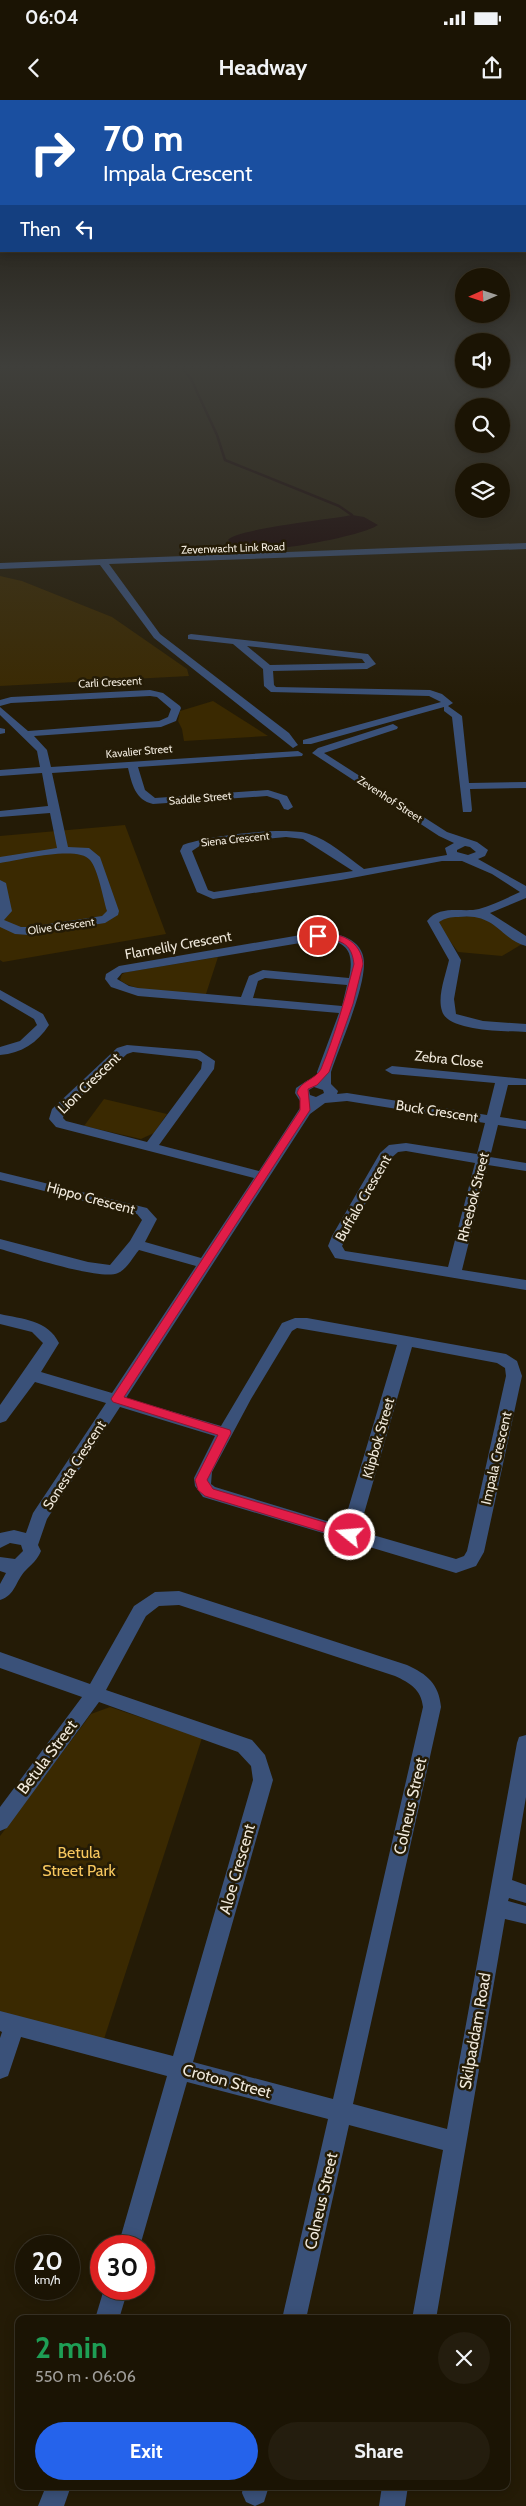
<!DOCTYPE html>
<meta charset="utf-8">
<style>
body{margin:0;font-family:Cabin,sans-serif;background:#241d0e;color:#f1f3f6;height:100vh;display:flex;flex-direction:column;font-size:19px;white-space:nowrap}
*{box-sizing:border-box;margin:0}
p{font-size:16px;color:#a09e9a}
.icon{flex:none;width:28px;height:28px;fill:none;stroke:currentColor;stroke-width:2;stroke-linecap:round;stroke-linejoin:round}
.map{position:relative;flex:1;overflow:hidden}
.side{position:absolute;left:15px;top:2215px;width:495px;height:175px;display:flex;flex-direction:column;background:#1b1404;border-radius:10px;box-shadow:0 2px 12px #0003,0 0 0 1px #393326}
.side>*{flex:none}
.guide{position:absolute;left:0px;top:0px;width:526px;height:152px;box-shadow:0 2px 12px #0003,0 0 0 1px #393326;background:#1a4fa0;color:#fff;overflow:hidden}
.needle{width:32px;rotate:267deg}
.buttons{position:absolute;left:455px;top:168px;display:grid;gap:10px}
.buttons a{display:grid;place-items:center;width:55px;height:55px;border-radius:50%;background:#1b1404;box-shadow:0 2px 12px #0003,0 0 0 1px #393326;font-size:25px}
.speed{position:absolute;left:15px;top:2135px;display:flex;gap:10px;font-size:25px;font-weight:700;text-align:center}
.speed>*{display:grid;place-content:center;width:65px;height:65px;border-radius:50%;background:#1b1404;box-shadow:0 2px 12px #0003,0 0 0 1px #393326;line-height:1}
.speed small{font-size:12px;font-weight:400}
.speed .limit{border:8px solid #d22;background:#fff;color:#111}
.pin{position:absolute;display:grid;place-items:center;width:42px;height:42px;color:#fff;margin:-21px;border:2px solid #fff;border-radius:50%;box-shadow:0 1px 5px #0007}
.me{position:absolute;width:55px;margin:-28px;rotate:287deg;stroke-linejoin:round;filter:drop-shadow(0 0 4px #0008)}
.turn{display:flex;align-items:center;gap:18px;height:105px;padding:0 20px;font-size:22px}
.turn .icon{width:65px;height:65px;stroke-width:2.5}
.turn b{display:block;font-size:35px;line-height:42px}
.then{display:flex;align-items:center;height:48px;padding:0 20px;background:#0003;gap:10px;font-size:19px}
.round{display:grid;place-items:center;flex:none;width:52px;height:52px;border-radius:26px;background:#241d0e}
.summary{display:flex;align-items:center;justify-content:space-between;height:85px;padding:0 20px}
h1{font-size:30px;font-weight:800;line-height:38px;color:#1e9e55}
.action{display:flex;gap:10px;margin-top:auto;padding:10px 20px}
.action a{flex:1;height:58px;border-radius:30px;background:#2563eb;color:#fff;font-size:20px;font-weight:800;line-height:58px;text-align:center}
.action a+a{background:#241d0e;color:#f1f3f6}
.status{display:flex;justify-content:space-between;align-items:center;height:35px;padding:0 25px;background:#1b1404;direction:ltr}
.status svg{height:14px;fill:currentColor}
header{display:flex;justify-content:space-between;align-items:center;height:65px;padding:0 20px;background:#1b1404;font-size:22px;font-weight:800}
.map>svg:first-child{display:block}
.green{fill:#3a2901}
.water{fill:#150000}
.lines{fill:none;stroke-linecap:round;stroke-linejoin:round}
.stream{stroke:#150000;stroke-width:2.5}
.minor{fill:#3a5179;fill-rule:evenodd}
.route{fill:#e11d48;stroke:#92132f}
.labels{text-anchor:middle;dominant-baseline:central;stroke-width:5;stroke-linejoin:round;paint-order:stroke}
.far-street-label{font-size:11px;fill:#f0e9dc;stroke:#241b06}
.street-label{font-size:14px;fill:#f0e9dc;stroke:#241b06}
.near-street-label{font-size:16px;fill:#f0e9dc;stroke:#241b06}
.near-park-label{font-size:16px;fill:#f7c75e;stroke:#241b06}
</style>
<div class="status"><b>06:04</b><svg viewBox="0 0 49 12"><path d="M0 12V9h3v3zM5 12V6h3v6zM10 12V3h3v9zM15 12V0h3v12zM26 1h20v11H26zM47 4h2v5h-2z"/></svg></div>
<header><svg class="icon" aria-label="back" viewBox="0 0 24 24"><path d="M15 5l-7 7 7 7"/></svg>Headway<svg class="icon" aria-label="share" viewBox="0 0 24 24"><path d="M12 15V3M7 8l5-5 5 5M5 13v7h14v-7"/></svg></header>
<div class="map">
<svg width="526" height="2406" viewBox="0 0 526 2406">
<rect width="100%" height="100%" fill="#241b06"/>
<g class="green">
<path d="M0,476L22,481L112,517L187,569L189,576L0,586Z"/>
<path d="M213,601L268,636L184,641L182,629L178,621L180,611Z"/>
<path d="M125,725L166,834L3,862L0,860V736Z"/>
<path d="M481,816L522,844L502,856L458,852L439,826V821L445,817Z"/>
<path d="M218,857L206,894C184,892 136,894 120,880L122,874L127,872Z"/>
<path d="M104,999L167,1014L154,1033L141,1039L84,1026Z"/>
<path d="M110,1607L202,1638L104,1939L0,1913V1736L91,1614Z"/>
</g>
<path class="water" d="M352,415L364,417L378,425C360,437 272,452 249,450C241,450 233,445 228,440C235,429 333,419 352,415Z"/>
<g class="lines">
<path class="stream" d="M183,269L191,279L217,335L225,360L339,406L352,415"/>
<g class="minor">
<path d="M526,443V449L109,464L160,534L289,633L298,645L293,648L154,538L100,465L0,469V463Z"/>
<path d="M191,534L368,554L376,564L367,569L273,571L274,585L276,587L430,590L442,594L453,603L448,606L462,616L469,683L526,682V688L470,689L472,710L471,712H463L452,617L444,611V607L311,644H303V640L441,602L429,596L271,592L264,586L263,569L233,544L188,539V535ZM247,546L362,559L365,563L270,565Z"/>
<path d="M150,590L163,593L180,606L181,608L176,621L161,627L34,636L47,650L51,667L298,651L303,654L302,656L138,667L145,690L155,698L268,690L287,696L293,707L288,710L284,709L279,700L267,696L153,704C135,700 132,684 128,668L52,673L68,747L89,748L100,757L119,811L118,815L105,823L29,835L15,834L0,827V780L6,783L12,811L4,820L21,827H29L102,816L107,811C103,798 98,769 90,760C78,745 19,760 0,763V757L57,748L50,713L0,717V711L48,706L42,673L0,676V670L40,667L37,651L0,615V607L28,631L159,621L168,617L171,609L157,597L150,596L11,603L0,606V600L11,597Z"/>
<path d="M393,624L398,627L397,629L324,653L447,732L477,742L488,750L485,756L478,759L526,786V798L490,813L526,836V846C500,839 496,812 458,817C451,817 445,818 439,822L461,860L454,899L456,914L483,921L526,924V932C507,931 448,932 442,911C437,896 446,874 449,860L427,821C440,804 463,813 479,809C493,805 507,798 520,792L492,774L462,761H442L341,780L213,799L197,792L180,751L183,745C205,736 287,726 309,734C329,740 347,757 364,769L447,755L445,748L454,743L439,736L312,653L318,648ZM286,737L303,739L353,771L214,792L208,790L192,751L201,745ZM465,746L470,747L476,752L468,755L457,752V750Z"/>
<path d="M0,628L5,629V633L0,634Z"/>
<path d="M318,832C338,832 363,839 364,862C365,889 340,945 331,972V984L338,991L337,994L347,993L487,1015L495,983L392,974L385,970L392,966L526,979V985H508L500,1017L526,1021V1029L498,1025L490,1057L526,1063V1071L488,1065L462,1170L526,1180V1190L335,1158L328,1146L332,1136L380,1053L389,1045L406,1043L477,1054L485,1023L347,1001L325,1003L310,1014L126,1298L221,1326L282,1223L295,1218H307L506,1254L517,1261L522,1276L484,1452L476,1466L456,1473L203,1397L195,1386L194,1378L215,1336L120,1307L47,1419L38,1445L41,1451C37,1460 32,1464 26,1470C15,1481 16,1495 0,1500V1484L6,1473L0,1471V1457L15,1459L23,1451L21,1445L10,1443L0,1448V1433L14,1430L26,1433L33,1413L106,1303L35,1282L6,1321L0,1323V1305L43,1243L32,1232L0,1224V1214C22,1219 48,1220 59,1243L41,1272L112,1293L196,1166L139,1150C133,1157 127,1169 118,1173C100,1181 23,1155 0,1149V1139L88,1162L110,1165L130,1141L142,1120L137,1114L0,1080V1072L147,1108L157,1119L145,1142L201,1158L254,1078L56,1027L49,1019L52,1009L117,948L127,945L200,951L215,961L214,969L159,1045L259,1071L300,1008L307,1003L300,1001L295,993L296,988L308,980H318L317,972L339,913L138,896L111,887L105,879L106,874L119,866ZM318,840C346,839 355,851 349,878L263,870L249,876L241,897L138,888L129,886L117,879L122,873ZM265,878L347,885L342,906L253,898L258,881ZM133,952L197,959L202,962L201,969L147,1042L66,1021L63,1018L65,1011L127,954ZM314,987L323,990L324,993L316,997L310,995L309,990ZM406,1051L475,1063L448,1167L345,1151L342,1146L390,1059L398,1052ZM297,1228L397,1245L343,1426L215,1387L211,1384L212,1372L251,1299L292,1231ZM412,1247L497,1263L505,1268L506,1276L467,1451L464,1456L456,1459L359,1431Z"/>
<path d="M0,890L43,914L49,925C37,943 22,953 0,955V947L20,941L37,925L34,919L0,899Z"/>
<path d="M179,1491L407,1565C427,1574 439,1584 441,1607L353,2004L447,2029L517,1643L519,1637L526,1635V1697L512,1780L526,1785V1803L509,1798L508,1801L526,1806V1824L505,1819L436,2219H412L443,2050L349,2025L306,2219H282L328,2019L187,1982L140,2146H118L167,1976L21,1937L8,1976L0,1979V1938L2,1932L0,1931V1911L173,1956L253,1680L251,1666L238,1652L99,1602L7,1728L0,1731V1707L82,1597L0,1568V1552L90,1584L134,1506L155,1492ZM179,1505L395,1576C410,1583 421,1589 423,1607L333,1999L193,1962L273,1680L265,1655L252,1640L106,1590L146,1516L159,1506Z"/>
<path d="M104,2189H128L119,2219H95Z"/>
<path d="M46,2386H71L64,2406H38Z"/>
<path d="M243,2386H269L264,2402L255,2406L246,2402L242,2393Z"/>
<path d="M382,2386H408L405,2406H379Z"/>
</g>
</g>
<linearGradient id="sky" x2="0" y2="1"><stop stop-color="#140f03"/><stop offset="0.44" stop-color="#3f3f3b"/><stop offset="1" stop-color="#3f3f3b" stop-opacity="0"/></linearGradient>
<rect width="526" height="606" fill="url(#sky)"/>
<path class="route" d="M318,833C339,832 361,840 363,864L353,904L329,972L317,985L308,989L310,1010L124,1297L230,1330L231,1333L207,1380L213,1389L354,1431L356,1435L354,1438L350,1440L205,1396L198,1390L195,1380L218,1335L113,1302L111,1299L300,1010V998L297,993C300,981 315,980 321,969C335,935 345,899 354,864C351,837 334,841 315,838L314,836Z"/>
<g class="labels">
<g class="far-street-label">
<text transform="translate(233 448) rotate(-2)">Zevenwacht Link Road</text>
<text transform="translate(110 582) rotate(-3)">Carli Crescent</text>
<text transform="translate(139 651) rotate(-5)">Kavalier Street</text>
<text transform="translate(200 698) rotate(-5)">Saddle Street</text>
<text transform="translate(390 699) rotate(33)">Zevenhof Street</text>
<text transform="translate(235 739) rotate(-6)">Siena Crescent</text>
<text transform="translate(61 826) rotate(-8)">Olive Crescent</text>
</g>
<g class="street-label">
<text transform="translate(178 845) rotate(-10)">Flamelily Crescent</text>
<text transform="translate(449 959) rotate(6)">Zebra Close</text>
<text transform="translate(89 983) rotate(-44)">Lion Crescent</text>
<text transform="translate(437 1011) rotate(9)">Buck Crescent</text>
<text transform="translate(473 1097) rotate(-76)">Rheebok Street</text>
<text transform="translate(91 1098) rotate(15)">Hippo Crescent</text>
<text transform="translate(363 1098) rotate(-60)">Buffalo Crescent</text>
<text transform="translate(378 1338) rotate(-74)">Klipbok Street</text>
<text transform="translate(496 1358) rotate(-77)">Impala Crescent</text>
<text transform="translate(74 1365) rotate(-57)">Sonesta Crescent</text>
</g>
<g class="near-street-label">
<text transform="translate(47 1657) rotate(-53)">Betula Street</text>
<text transform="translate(410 1706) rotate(-77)">Colneus Street</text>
<text transform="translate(237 1769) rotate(-74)">Aloe Crescent</text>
<text transform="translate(475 1931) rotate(-80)">Skilpaddam Road</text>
<text transform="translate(227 1981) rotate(15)">Croton Street</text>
<text transform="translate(321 2101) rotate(-77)">Colneus Street</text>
</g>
<g class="near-park-label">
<text x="79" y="1752">Betula<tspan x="79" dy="18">Street Park</tspan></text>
</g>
</g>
</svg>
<div class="buttons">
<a><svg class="needle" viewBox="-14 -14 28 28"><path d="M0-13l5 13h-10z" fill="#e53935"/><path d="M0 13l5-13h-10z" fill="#a09e9a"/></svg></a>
<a><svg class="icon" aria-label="sound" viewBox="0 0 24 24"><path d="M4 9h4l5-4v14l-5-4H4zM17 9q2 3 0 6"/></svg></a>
<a><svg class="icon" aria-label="search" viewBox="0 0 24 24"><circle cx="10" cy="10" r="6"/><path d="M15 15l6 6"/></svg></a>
<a><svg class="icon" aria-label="layers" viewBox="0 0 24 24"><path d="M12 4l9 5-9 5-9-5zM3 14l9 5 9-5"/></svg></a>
</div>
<div class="speed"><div>20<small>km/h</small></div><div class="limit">30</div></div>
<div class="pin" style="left:318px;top:836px;background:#d93025"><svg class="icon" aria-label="arrive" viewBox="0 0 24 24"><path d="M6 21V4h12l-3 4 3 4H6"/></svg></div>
<svg class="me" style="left:350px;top:1435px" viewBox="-20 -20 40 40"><circle r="17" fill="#e11d48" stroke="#fff" stroke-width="3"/><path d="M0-11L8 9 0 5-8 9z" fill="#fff"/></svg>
<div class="guide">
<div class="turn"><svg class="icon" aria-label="right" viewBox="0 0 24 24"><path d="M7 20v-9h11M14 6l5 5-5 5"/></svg><div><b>70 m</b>Impala Crescent</div></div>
<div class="then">Then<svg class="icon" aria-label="left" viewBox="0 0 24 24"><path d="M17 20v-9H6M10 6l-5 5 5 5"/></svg></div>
</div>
<section class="side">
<div class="summary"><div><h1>2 min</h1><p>550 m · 06:06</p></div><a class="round"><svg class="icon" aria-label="close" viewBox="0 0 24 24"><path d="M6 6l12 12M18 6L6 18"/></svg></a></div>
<div class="action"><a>Exit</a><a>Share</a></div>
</section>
</div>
